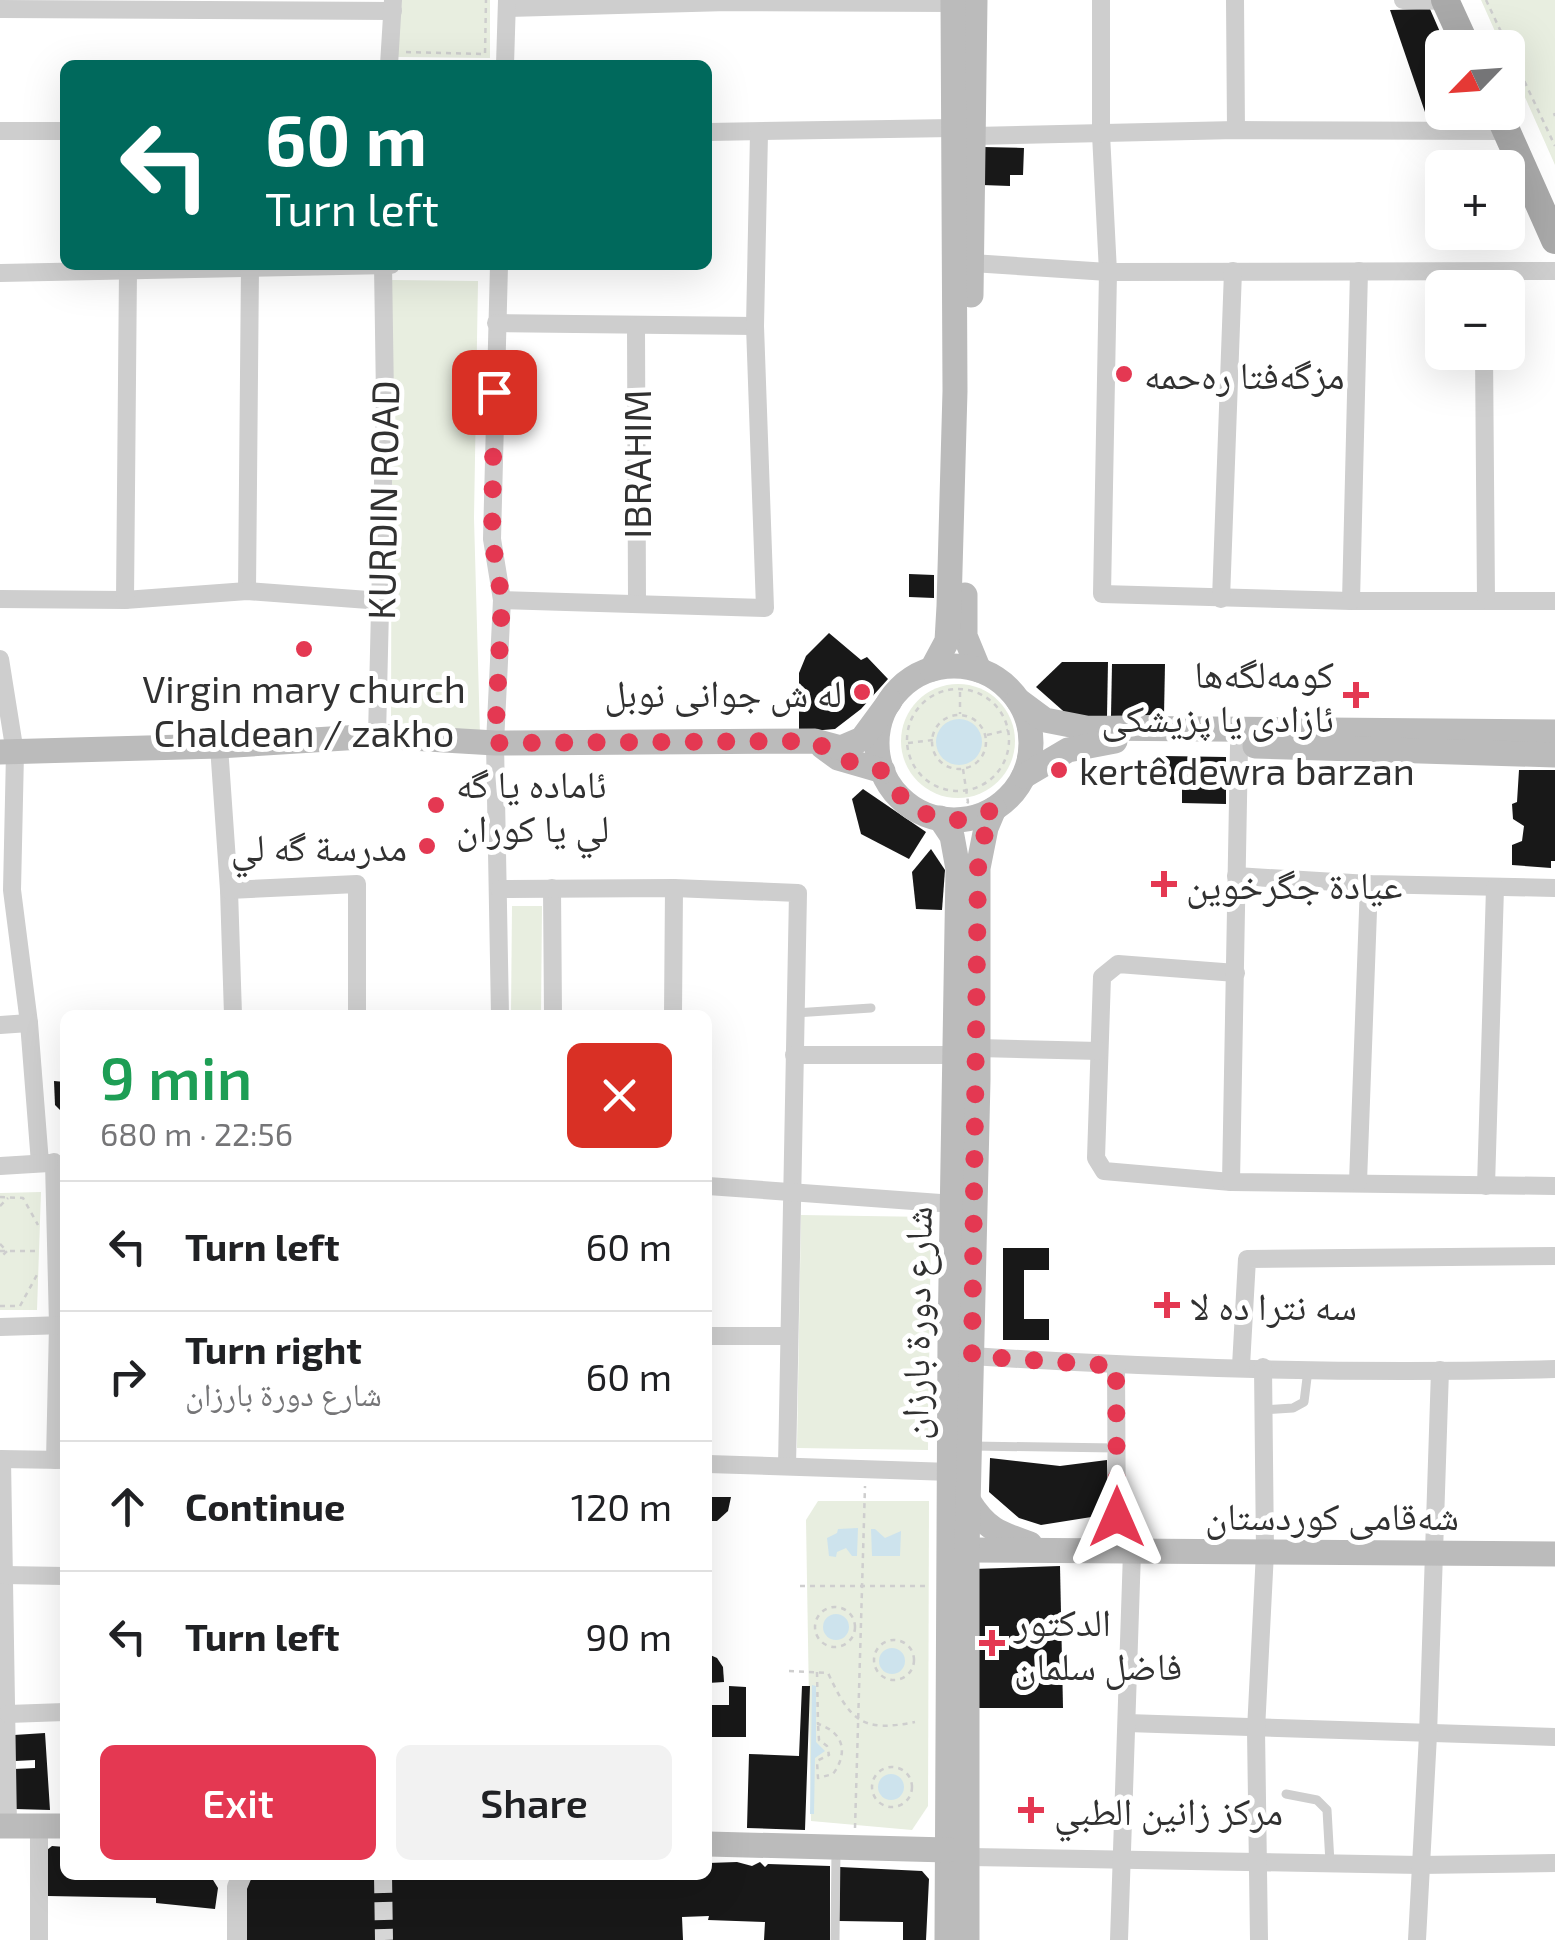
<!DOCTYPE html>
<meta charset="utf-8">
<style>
body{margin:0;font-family:"Exo 2","Noto Naskh Arabic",sans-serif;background:#f2f2f2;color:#202124;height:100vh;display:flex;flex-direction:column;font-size:38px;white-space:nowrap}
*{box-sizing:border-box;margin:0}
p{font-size:32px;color:#757577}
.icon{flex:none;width:55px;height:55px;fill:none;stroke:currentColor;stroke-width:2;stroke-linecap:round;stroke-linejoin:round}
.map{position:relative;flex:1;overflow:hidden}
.details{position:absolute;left:60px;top:1010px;width:652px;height:870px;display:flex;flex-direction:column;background:#fff;border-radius:15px;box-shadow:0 10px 40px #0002}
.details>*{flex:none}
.guide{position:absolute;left:60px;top:60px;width:652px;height:210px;border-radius:15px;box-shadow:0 10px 40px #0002;background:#00695c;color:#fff;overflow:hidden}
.needle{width:65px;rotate:245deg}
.buttons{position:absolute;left:1425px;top:30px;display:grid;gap:20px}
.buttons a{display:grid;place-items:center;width:100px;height:100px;border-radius:15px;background:#fff;box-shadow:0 10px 40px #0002;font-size:50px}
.pin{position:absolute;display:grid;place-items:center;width:85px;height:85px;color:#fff;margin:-42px;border-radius:20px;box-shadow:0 5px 15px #0006}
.me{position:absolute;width:110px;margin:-55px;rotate:0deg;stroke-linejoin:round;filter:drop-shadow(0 0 8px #0008)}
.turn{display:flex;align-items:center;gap:35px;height:210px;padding:0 40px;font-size:45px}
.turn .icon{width:130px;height:130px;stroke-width:2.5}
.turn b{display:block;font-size:70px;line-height:85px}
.round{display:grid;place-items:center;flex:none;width:105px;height:105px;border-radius:15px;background:#f2f2f2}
.overview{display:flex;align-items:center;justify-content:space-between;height:170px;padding:0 40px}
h1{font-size:60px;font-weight:600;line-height:75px;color:#1e9e55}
.cta{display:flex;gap:20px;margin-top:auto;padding:20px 40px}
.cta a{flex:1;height:115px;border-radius:15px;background:#e43852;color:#fff;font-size:40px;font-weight:600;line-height:115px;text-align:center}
.cta a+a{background:#f2f2f2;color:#202124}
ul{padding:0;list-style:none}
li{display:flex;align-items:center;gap:30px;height:130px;padding:0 40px;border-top:2px solid #e0e0e0}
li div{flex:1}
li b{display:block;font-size:38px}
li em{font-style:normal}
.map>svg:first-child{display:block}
.green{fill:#e8eee0}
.water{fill:#cde3ed}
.building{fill:#181818}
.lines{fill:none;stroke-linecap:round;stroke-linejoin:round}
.minor-tunnel{stroke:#d6d6d6;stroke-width:18;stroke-dasharray:18 9;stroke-linecap:butt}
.path{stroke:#cecece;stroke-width:2.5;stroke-dasharray:5 5;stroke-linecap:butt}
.service{stroke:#cecece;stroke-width:9}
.minor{stroke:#cecece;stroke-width:18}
.tertiary{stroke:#cecece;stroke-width:20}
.secondary{stroke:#bbb;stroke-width:25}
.primary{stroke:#a9a9a9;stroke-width:28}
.route{stroke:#e43852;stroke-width:18;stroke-dasharray:0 32.4}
.poi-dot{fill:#e43852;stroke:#fff;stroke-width:4}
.labels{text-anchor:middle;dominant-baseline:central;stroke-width:10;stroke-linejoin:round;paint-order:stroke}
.poi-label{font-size:38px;fill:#313131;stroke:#fff;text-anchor:start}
.street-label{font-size:38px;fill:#313131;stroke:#fff}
</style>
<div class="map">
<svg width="1555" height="1940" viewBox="0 0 1555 1940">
<rect width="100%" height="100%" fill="#fff"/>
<g class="green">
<path d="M398,0H490V58L398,57Z"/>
<path d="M1481,0H1555V165L1508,59V48L1502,47Z"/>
<path d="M392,280L478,281L474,518L480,735L391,733Z"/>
<circle cx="958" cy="741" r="57"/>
<path d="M512,906H542L541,1015H511Z"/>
<path d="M41,1192L37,1310H0V1193Z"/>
<path d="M801,1215L931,1217L928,1450L797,1448Z"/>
<path d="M818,1501H929L928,1806L912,1830L811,1821L806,1520Z"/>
</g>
<g class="water">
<circle cx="959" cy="742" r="23"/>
<path d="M858,1528L857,1556H852L846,1548L837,1552L836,1557L829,1556L827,1538L837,1533L838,1529Z"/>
<path d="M871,1529H875L885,1538L901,1531L900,1556H872Z"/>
<circle cx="836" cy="1627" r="13"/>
<circle cx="892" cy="1661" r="13"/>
<path d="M812,1685L816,1686V1742L825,1751L815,1758L814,1814H810Z"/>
<circle cx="891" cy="1787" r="13"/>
</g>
<g class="building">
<path d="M1430,9L1447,48H1442V114L1426,115L1390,10Z"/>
<path d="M983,147L1024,148L1023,175H1010V186L982,185Z"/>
<path d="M1463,154L1493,155L1497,168H1466Z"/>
<path d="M909,574L934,575V598L909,597Z"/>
<path d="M829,633L861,660L867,657L888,679L861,709L835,729L799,732V673L806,656Z"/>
<path d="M1062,662H1108L1107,716L1070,717L1036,687Z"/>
<path d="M1112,664H1165L1164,715L1111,716Z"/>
<path d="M1164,756L1226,757V804L1182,803V784H1164Z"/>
<path d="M1519,770H1555V861H1551V868L1512,865V845L1522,841L1524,826L1513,819L1512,804L1517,802Z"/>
<path d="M863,789L926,832L909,859L861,834L852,799Z"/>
<path d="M931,849L945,870L942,910L916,909L912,872Z"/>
<path d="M54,1081L65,1082V1115L55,1105Z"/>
<path d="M1003,1248H1049V1270H1024V1319H1049V1340H1003Z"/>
<path d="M990,1458L1060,1466L1107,1460L1108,1498L1104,1515L1041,1525L1019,1518L989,1492Z"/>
<path d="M708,1497H731L728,1511L717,1521H708Z"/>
<path d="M1060,1566L1063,1708H971L974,1569Z"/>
<path d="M708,1654L717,1658L723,1667L724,1682L708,1683Z"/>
<path d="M729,1686L746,1687V1737H708V1705H729Z"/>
<path d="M802,1686H810L805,1830L747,1828L749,1754L799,1756Z"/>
<path d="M45,1733L50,1810L15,1809L14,1769L35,1768V1760L15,1761L14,1735Z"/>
<path d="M52,1846L65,1847V1875H210L218,1888L215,1909L156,1903V1898L48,1896L47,1850Z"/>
<path d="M737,1862L752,1866L760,1862L765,1867L768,1864L830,1866V1940H764L765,1922L708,1920L709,1916L682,1917L683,1940H245L246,1882L254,1875H708V1863Z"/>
<path d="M840,1867L922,1871L929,1879L926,1940H903V1922L839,1921Z"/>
</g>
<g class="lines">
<path class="minor-tunnel" d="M383,1875L384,1940"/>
<g class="path">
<path d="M1486,0L1555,146"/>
<path d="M406,52L485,54L486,0"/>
<path d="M1554,113L1555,116"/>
<circle cx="958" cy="740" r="51"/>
<path d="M960,692V714"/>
<circle cx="959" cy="742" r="27"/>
<path d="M987,735L1008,730"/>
<path d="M908,743L933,740"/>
<path d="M963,769L968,802L963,810"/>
<path d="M0,1197L23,1198L38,1225"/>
<path d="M0,1206L8,1198"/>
<path d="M0,1244L7,1251L0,1258"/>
<path d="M0,1251H38"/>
<path d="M0,1306H20L38,1273"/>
<path d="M800,1586H927"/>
<circle cx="835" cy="1627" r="20"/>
<circle cx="894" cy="1660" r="20"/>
<path d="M789,1671L828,1673C850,1720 861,1733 915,1722"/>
<path d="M817,1672L818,1724C843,1732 849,1752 833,1774L818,1778L817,1761L829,1755L827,1746L819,1740L818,1724"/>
<circle cx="892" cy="1787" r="20"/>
<path d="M855,1828L865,1486"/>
</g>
<g class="service">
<path d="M795,1013L871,1008"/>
<path d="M1263,1410L1293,1408L1304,1402L1308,1370"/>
<path d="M973,1446L1116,1448"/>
<path d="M1286,1794L1317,1800L1327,1810L1330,1863"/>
<path d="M835,1940L836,1849"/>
</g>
<g class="minor">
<path d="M1101,0V134L1108,272L1102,594L1351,601H1555"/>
<path d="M1235,0L1236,130"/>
<path d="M1403,0L1445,1"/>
<path d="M507,8L728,2L953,3"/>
<path d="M0,9L393,11"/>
<path d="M389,65L393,0"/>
<path d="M505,65L507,0"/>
<path d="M0,131H65"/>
<path d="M708,132L953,128"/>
<path d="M974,136L1236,130L1507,131"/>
<path d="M972,263L1108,272L1555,271"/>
<path d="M499,265L492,539L502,600L495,743L500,1015"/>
<path d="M0,273L391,265"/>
<path d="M496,323L755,326"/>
<path d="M636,326L637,602"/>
<path d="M1484,352L1486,600"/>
<path d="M247,591L250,266"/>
<path d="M0,599L125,600L247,591L382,601"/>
<path d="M1221,599L1233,271"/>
<path d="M125,600L128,269"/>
<path d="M502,600L765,608L755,326L759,133"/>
<path d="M1351,601L1359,271"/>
<path d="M0,659L15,753L12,890L29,1023L40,1163"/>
<path d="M377,736L385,398L383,265"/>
<path d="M219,746L229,890L233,1015"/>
<path d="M1236,876L1369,884L1555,888"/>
<path d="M552,888L553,1015"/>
<path d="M499,889L674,888L798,893L787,1466"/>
<path d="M229,890L357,884V1015"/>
<path d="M1236,973L1118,964L1102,977L1096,1158L1104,1171L1231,1182L1555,1186"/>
<path d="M673,1015L674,888"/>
<path d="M0,1025L29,1023"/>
<path d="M978,1048L1099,1051"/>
<path d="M794,1055H956"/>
<path d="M54,1162L58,1325L55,1460"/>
<path d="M0,1166L49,1163"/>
<path d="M1231,1182L1239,746"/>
<path d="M1358,1182L1369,884"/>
<path d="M708,1186L954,1204"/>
<path d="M1486,1186L1495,888"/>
<path d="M0,1327L65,1325"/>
<path d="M708,1336H788"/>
<path d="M972,1356C1166,1369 1361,1374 1555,1369"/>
<path d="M1116,1365L1117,1551"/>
<path d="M1241,1366L1247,1259L1555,1256"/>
<path d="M0,1459L64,1460"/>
<path d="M2,1459L8,1826"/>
<path d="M708,1464L951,1472"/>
<path d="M4,1575L65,1576"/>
<path d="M8,1714L65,1712"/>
<path d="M1127,1723L1555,1737"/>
<path d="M969,1857L1420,1865L1555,1863"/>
<path d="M39,1940V1826"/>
<path d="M1119,1940L1132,1552"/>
<path d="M1259,1940L1256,1730L1265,1552L1263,1367"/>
<path d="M1417,1940L1428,1735L1440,1370"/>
</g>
<path class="tertiary" d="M237,1940V1887L242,1875"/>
<g class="secondary">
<path d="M971,295L975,0"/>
<path d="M965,595V636L979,670"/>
<circle cx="954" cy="743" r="77"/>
<path d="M932,669L947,641L949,606L955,391L953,0"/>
<path d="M1018,700L1045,720L1086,728L1555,732"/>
<path d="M1255,746L1555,755"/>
<path d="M823,747L838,758L883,771"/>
<path d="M0,752L219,746L377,736L495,743L815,741L841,748L862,739L890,701"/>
<path d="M1024,776L1068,750L1115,741"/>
<path d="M940,818L952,836L958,869L950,1339L947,1940"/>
<path d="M968,1500C986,1529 998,1533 1030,1544"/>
<path d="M967,1550L1555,1554"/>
<path d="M0,1826H65"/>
<path d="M708,1844L948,1850"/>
<path d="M967,1940V1550L978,1080V868L986,828L994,809"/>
</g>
<g class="primary">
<path d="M1445,0L1467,48"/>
<path d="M1498,112L1555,240"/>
</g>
</g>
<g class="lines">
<path class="route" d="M494,392L492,539L502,600L495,743L815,741L838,758L883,771L905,802L930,816L958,820L994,810L986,828L978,868L972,1356L1116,1366L1117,1517"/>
</g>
<g class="poi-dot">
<circle cx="1124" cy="374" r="10"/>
<circle cx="304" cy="649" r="10"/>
<circle cx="862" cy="692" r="10"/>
<path d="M1351 680h10v10h10v10h-10v10h-10v-10h-10v-10h10z"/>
<circle cx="1059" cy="770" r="10"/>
<circle cx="436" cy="805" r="10"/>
<circle cx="427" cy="846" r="10"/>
<path d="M1159 869h10v10h10v10h-10v10h-10v-10h-10v-10h10z"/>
<path d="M1162 1290h10v10h10v10h-10v10h-10v-10h-10v-10h10z"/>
<path d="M987 1628h10v10h10v10h-10v10h-10v-10h-10v-10h10z"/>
<path d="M1026 1795h10v10h10v10h-10v10h-10v-10h-10v-10h10z"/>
</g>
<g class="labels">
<g class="poi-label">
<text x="1144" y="374">مزگەفتا رەحمە</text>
<text x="1334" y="673" text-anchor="end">کومەلگەھا<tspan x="1334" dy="44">ئازادی یا پزیشکی</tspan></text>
<text x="304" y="688" text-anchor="middle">Virgin mary church<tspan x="304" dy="44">Chaldean / zakho</tspan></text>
<text x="842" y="692" text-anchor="end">له ش جوانى نوبل</text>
<text x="1079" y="770">kertê dewra barzan</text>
<text x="456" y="783">ئاماده يا گه<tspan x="456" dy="44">لي يا كوران</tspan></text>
<text x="407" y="846" text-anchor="end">مدرسة گه لي</text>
<text x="1186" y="884">عيادة جگرخوين</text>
<text x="1190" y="1305">سه نترا ده لا</text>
<text x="1014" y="1621">الدكتور<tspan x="1014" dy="44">فاضل سلمان</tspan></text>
<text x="1054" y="1810">مركز زانين الطبي</text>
</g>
<g class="street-label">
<text transform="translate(636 464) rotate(-90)">IBRAHIM</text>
<text transform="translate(382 500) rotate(-89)">KURDIN ROAD</text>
<text transform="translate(915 1323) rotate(-89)">شارع دورة بارزان</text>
<text x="1332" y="1515">شەقامی کوردستان</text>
</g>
</g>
</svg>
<div class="buttons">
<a><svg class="needle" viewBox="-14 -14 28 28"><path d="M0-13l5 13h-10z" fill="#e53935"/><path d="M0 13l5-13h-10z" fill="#757577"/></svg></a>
<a>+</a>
<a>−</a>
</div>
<div class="pin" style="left:494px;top:392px;background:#d93025"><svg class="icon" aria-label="arrive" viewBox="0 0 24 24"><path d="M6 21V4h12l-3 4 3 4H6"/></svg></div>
<svg class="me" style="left:1117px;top:1517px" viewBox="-20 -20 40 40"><path d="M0-17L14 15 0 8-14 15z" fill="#e43852" stroke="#fff" stroke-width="4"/></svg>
<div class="guide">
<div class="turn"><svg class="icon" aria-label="left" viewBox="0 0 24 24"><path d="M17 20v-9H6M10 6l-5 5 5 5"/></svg><div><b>60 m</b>Turn left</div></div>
</div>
<section class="details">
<div class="overview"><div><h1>9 min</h1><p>680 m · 22:56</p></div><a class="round" style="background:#d93025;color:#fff"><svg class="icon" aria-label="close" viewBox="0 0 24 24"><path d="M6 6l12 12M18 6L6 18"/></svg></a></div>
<ul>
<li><svg class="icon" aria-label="left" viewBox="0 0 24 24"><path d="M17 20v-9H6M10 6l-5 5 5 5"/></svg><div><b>Turn left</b></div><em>60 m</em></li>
<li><svg class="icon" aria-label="right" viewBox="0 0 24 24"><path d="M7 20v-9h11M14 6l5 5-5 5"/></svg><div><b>Turn right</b><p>شارع دورة بارزان</p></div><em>60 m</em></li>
<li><svg class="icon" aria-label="ahead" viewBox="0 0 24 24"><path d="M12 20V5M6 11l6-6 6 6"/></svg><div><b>Continue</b></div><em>120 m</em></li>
<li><svg class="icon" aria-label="left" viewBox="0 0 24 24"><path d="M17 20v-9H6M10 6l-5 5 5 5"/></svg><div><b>Turn left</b></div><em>90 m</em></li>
</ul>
<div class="cta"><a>Exit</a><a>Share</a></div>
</section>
</div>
